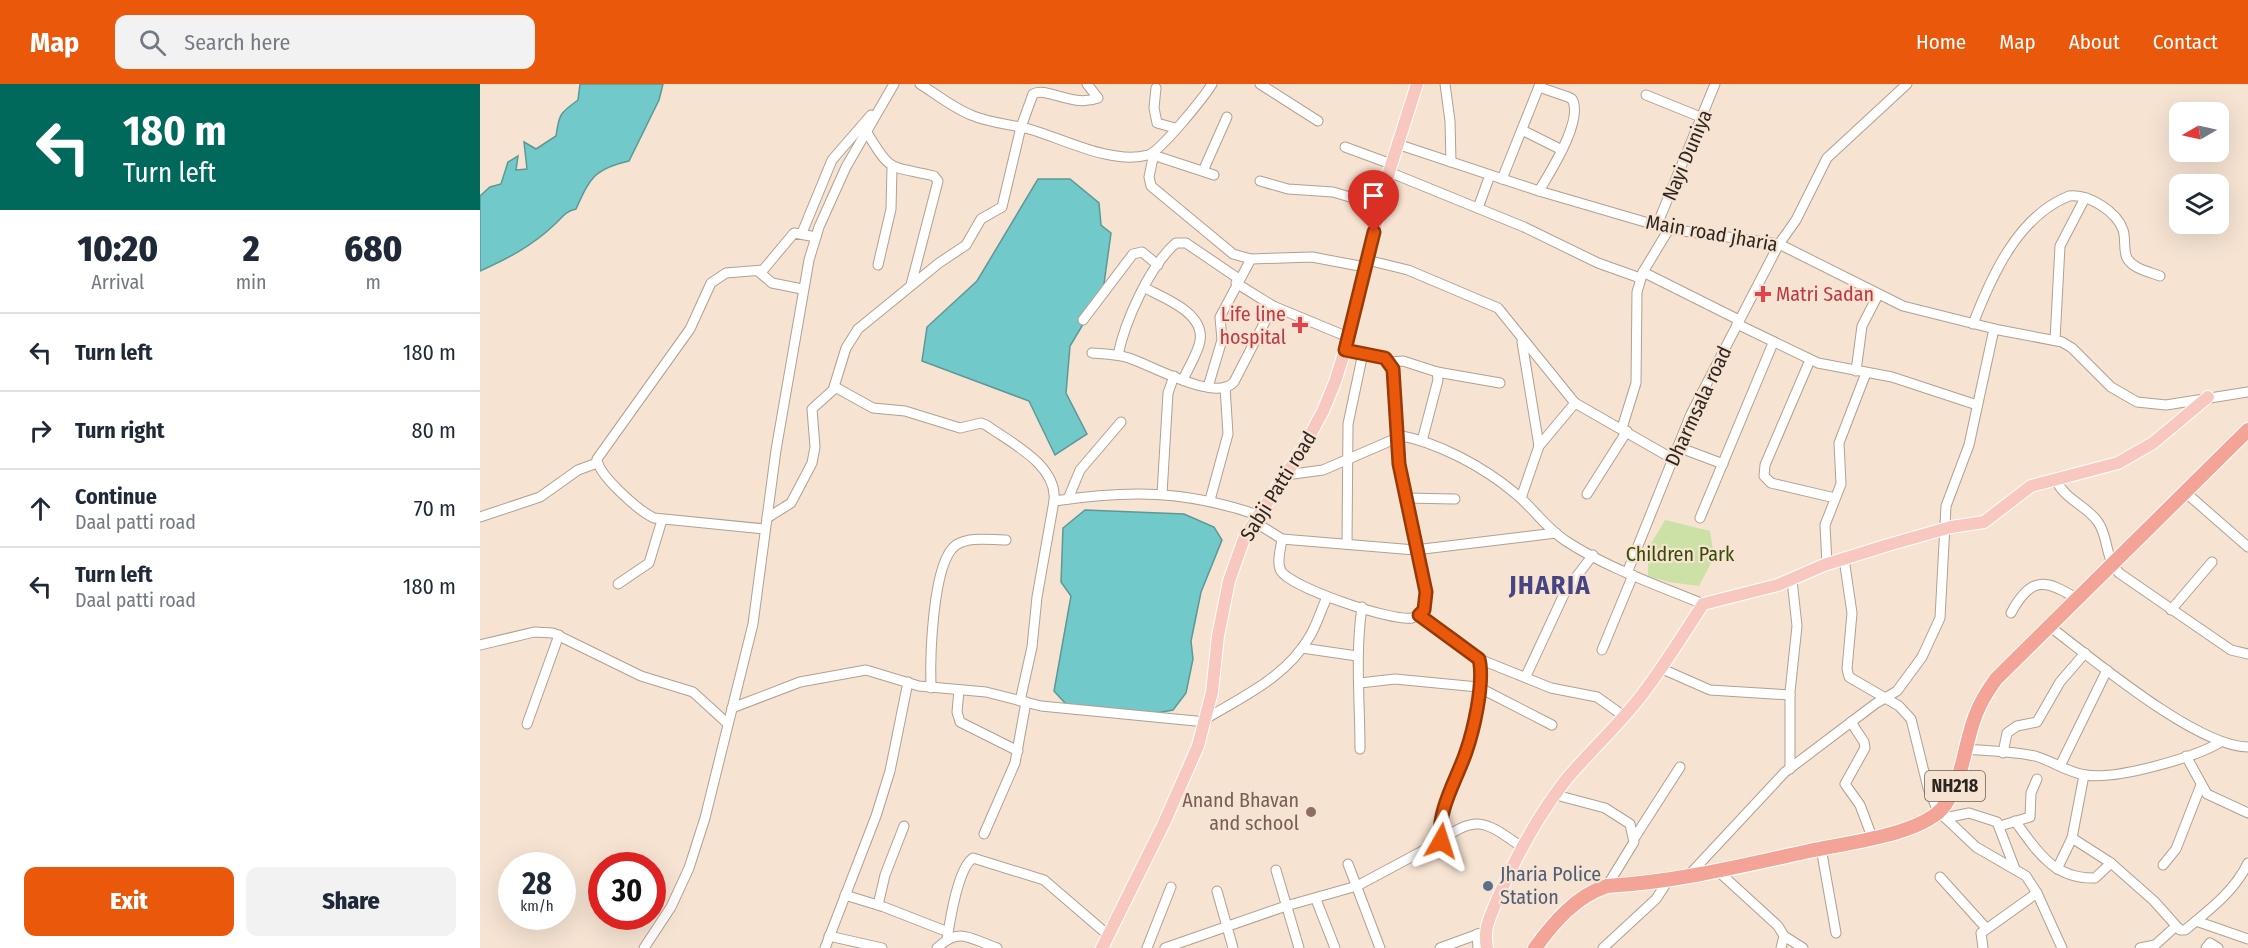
<!DOCTYPE html>
<style>
body{margin:0;font-family:"Fira Sans Condensed",sans-serif;background:#f2f2f3;color:#1f2937;height:100vh;display:flex;flex-direction:column;font-size:22px;white-space:nowrap}
*{box-sizing:border-box;margin:0}
p{font-size:20px;color:#747a83}
.icon{flex:none;width:33px;height:33px;fill:none;stroke:currentColor;stroke-width:2;stroke-linecap:round;stroke-linejoin:round}
.map{position:relative;flex:1;overflow:hidden}
.sheet{display:flex;flex-direction:column;background:#fff;width:480px}
.sheet>*{flex:none}
.top-card{background:#00695c;color:#fff;overflow:hidden}
.needle{width:39px;rotate:261deg}
.tools{position:absolute;left:1689px;top:18px;display:grid;gap:12px}
.tools a{display:grid;place-items:center;width:60px;height:60px;border-radius:12px;background:#fff;box-shadow:0 6px 24px #0002;font-size:30px}
.speed{position:absolute;left:18px;top:768px;display:flex;gap:12px;font-size:30px;font-weight:700;text-align:center}
.speed>*{display:grid;place-content:center;width:78px;height:78px;border-radius:50%;background:#fff;box-shadow:0 6px 24px #0002;line-height:1}
.speed small{font-size:15px;font-weight:400}
.speed .limit{border:9px solid #d22;background:#fff;color:#111}
.pin{position:absolute;display:grid;place-items:center;width:51px;height:51px;color:#fff;margin:-62px -26px;border-radius:50% 50% 50% 0;rotate:-45deg;box-shadow:0 0 6px #0007}
.pin .icon{rotate:45deg}
.me{position:absolute;width:66px;margin:-33px;rotate:6deg;stroke-linejoin:round;filter:drop-shadow(0 0 4px #0008)}
.turn{display:flex;align-items:center;gap:21px;height:126px;padding:0 24px;font-size:27px}
.turn .icon{width:78px;height:78px;stroke-width:2.5}
.turn b{display:block;font-size:42px;line-height:51px}
.eta{display:flex;justify-content:space-evenly;align-items:center;height:102px;text-align:center}
.eta b{font-size:36px;font-weight:800;line-height:42px}
.primary-button{display:flex;gap:12px;margin-top:auto;padding:12px 24px}
.primary-button a{flex:1;height:69px;border-radius:12px;background:#ea580c;color:#fff;font-size:24px;font-weight:800;line-height:69px;text-align:center}
.primary-button a+a{background:#f2f2f3;color:#1f2937}
ul{padding:0;list-style:none}
li{display:flex;align-items:center;gap:18px;height:78px;padding:0 24px;border-top:2px solid #e0e1e3}
li div{flex:1}
li b{display:block;font-size:22px}
li em{font-style:normal}
header{display:flex;align-items:center;gap:36px;box-sizing:border-box;height:84px;padding:0 30px;background:#ea580c;color:#fff}
header strong{font-size:28px}
nav{display:flex;gap:33px;margin-inline-start:auto;font-size:21px}
.search{width:420px;height:54px;background:#f2f2f3;display:flex;align-items:center;gap:15px;box-sizing:border-box;padding:0 21px;border-radius:12px;color:#747a83;font-size:22px}
main{display:flex;flex:1;min-height:0}
.map>svg:first-child{display:block}
.green{fill:#cbe1a6}
.water{fill:#71c9ca;stroke:#5d9897;stroke-width:1.5}
.lines{fill:none;stroke-linecap:round;stroke-linejoin:round}
.minor-casing{stroke:#b2a090;stroke-width:11}
.major-casing{stroke:#fff;stroke-width:14}
.highway-casing{stroke:#fff;stroke-width:16}
.minor{stroke:#fff;stroke-width:9}
.major{stroke:#f8c8c0;stroke-width:12}
.highway{stroke:#f4a496;stroke-width:14}
.route-casing{stroke:#983908;stroke-width:15}
.route{stroke:#ea580c;stroke-width:10}
.health-dot{fill:#e0444e;stroke:#f6e3d2;stroke-width:2}
.education-dot{fill:#8d6e63;stroke:#f6e3d2;stroke-width:2}
.service-dot{fill:#5c6f8a;stroke:#f6e3d2;stroke-width:2}
.labels{text-anchor:middle;dominant-baseline:central;stroke-width:4.5;stroke-linejoin:round;paint-order:stroke}
.shield{fill:#f6e3d2;stroke:#695f55;stroke-width:1.5}
.shield-label{font-size:18px;font-weight:bold;fill:#2d2620}
.street-label{font-size:20px;fill:#2d2620;stroke:#f6e3d2}
.health-label{font-size:20px;fill:#be3a42;stroke:#f6e3d2;text-anchor:start}
.park-label{font-size:20px;fill:#384b05;stroke:#f6e3d2}
.education-label{font-size:20px;fill:#785e54;stroke:#f6e3d2;text-anchor:end}
.service-label{font-size:20px;fill:#4e5e75;stroke:#f6e3d2;text-anchor:start}
.district-label{font-size:26px;font-weight:bold;letter-spacing:1.5px;fill:#464481;stroke:#f6e3d2}
</style>
<header>
<strong>Map</strong>
<div class="search"><svg class="icon" aria-label="search" viewBox="0 0 24 24"><circle cx="10" cy="10" r="6"/><path d="M15 15l6 6"/></svg>Search here</div>
<nav><a>Home</a><a>Map</a><a>About</a><a>Contact</a></nav>
</header>
<main>
<section class="sheet">
<div class="top-card">
<div class="turn"><svg class="icon" aria-label="left" viewBox="0 0 24 24"><path d="M17 20v-9H6M10 6l-5 5 5 5"/></svg><div><b>180 m</b>Turn left</div></div>
</div>
<div class="eta">
<div><b>10:20</b><p>Arrival</p></div>
<div><b>2</b><p>min</p></div>
<div><b>680</b><p>m</p></div>
</div>
<ul>
<li><svg class="icon" aria-label="left" viewBox="0 0 24 24"><path d="M17 20v-9H6M10 6l-5 5 5 5"/></svg><div><b>Turn left</b></div><em>180 m</em></li>
<li><svg class="icon" aria-label="right" viewBox="0 0 24 24"><path d="M7 20v-9h11M14 6l5 5-5 5"/></svg><div><b>Turn right</b></div><em>80 m</em></li>
<li><svg class="icon" aria-label="ahead" viewBox="0 0 24 24"><path d="M12 20V5M6 11l6-6 6 6"/></svg><div><b>Continue</b><p>Daal patti road</p></div><em>70 m</em></li>
<li><svg class="icon" aria-label="left" viewBox="0 0 24 24"><path d="M17 20v-9H6M10 6l-5 5 5 5"/></svg><div><b>Turn left</b><p>Daal patti road</p></div><em>180 m</em></li>
</ul>
<div class="primary-button"><a>Exit</a><a>Share</a></div>
</section>
<div class="map">
<svg width="1768" height="864" viewBox="0 0 1768 864">
<rect width="100%" height="100%" fill="#f6e3d2"/>
<path class="green" d="M1185,436L1230,447L1234,473L1219,502L1189,498L1168,492V465Z"/>
<g class="water">
<path d="M100,0H183L179,16L149,77C114,85 110,94 96,125C85,127 82,134 74,141C52,162 27,175 0,187V112L10,103L21,100L28,78L38,72L36,86L47,85L44,58L56,65L76,52C79,30 80,29 98,16Z"/>
<path d="M558,95H590L619,119L621,141L631,149L623,207L590,262L586,309L607,350L575,371L549,317L442,277L447,243L497,197Z"/>
<path d="M605,426L704,430L734,443L742,456L721,508L711,557L713,575L706,609L693,626L666,631L595,630L574,607L591,512L581,498L583,444Z"/>
</g>
<g class="lines">
<defs>
<g id="minor">
<path d="M440,0C456,10 473,24 491,31C509,39 530,40 549,45C584,55 632,81 668,71C680,68 724,13 732,0"/>
<path d="M780,0L838,37"/>
<path d="M965,0L970,37L971,78"/>
<path d="M1059,3L1088,13L1092,15C1104,36 1070,88 1059,107"/>
<path d="M676,4L674,24L677,39L695,44"/>
<path d="M1166,11L1223,34"/>
<path d="M1042,46L1082,66"/>
<path d="M386,47C412,90 408,81 454,92L458,97L431,201"/>
<path d="M917,60L1059,107L1189,145L1299,160L1423,222L1519,246L1582,258L1592,264L1631,303L1657,318L1686,321L1768,308"/>
<path d="M865,63L911,80"/>
<path d="M674,69L669,93L671,102L753,170L771,175L832,173L885,183"/>
<path d="M673,71L734,91"/>
<path d="M723,87L747,33"/>
<path d="M909,88L1044,143L1118,179L1160,194"/>
<path d="M1022,95L1060,0"/>
<path d="M780,97L808,105L853,108L900,122"/>
<path d="M998,124L1010,91"/>
<path d="M1177,141L1235,0"/>
<path d="M322,149L352,76L391,31"/>
<path d="M887,176L928,186L1018,224L1095,319L1193,375"/>
<path d="M398,181L411,125L412,84"/>
<path d="M278,187L292,199L322,205"/>
<path d="M1163,188L1259,236"/>
<path d="M756,199L793,222L868,253"/>
<path d="M665,204C684,214 725,229 720,257C718,269 708,284 703,296"/>
<path d="M603,236L653,170L662,168L678,181"/>
<path d="M1257,240L1338,279L1412,293L1497,321"/>
<path d="M1493,240C1511,193 1538,132 1589,112C1608,109 1637,128 1643,146C1646,154 1643,166 1647,174C1653,185 1670,188 1680,192"/>
<path d="M1575,256L1580,162L1605,114"/>
<path d="M1042,258L1059,362"/>
<path d="M612,269C625,270 637,270 649,274C671,281 736,319 754,298L793,222"/>
<path d="M638,271C645,237 670,181 696,159H706L759,195"/>
<path d="M1330,276L1285,381L1284,392L1291,399L1355,414"/>
<path d="M910,278L923,277L957,288L958,296L942,357"/>
<path d="M1376,287L1382,242L1398,211"/>
<path d="M957,288L1020,299"/>
<path d="M355,303L393,324L425,327L480,344L501,339L506,341C531,359 578,381 574,417L557,513L552,563L540,617"/>
<path d="M728,303L742,256L740,233L771,175"/>
<path d="M1142,344L1156,299L1157,208L1163,188L1189,145"/>
<path d="M917,351C958,358 1004,383 1036,410C1053,424 1067,445 1086,457C1127,484 1177,501 1223,520"/>
<path d="M1198,363L1243,380"/>
<path d="M806,391L843,386L917,354"/>
<path d="M1575,395C1586,417 1606,421 1618,438C1629,454 1624,472 1639,489L1751,566L1768,570"/>
<path d="M1705,408L1768,463"/>
<path d="M682,410L688,309L694,292"/>
<path d="M1107,410L1147,347"/>
<path d="M925,414L975,415"/>
<path d="M1041,414L1059,362L1095,319"/>
<path d="M588,415L600,386L641,338"/>
<path d="M730,416L748,350L745,303"/>
<path d="M574,417C650,406 704,406 778,431"/>
<path d="M0,433L60,413L98,386L117,379"/>
<path d="M287,434L311,419L332,379L335,363L332,325L353,306L366,264L378,245L459,179L486,161L501,135L522,123L541,43L553,10C567,2 591,24 618,14L607,0"/>
<path d="M1220,434L1293,259"/>
<path d="M773,437L802,455L935,466L1076,449"/>
<path d="M285,445L174,434C159,427 118,391 117,375L210,245L231,199L246,189L283,186L314,149L336,153"/>
<path d="M802,455C801,464 796,478 801,487C812,504 913,538 932,534C937,533 940,529 944,526L946,508L919,380L913,285L905,274L865,266"/>
<path d="M867,460L868,340L883,269"/>
<path d="M1364,475L1372,529L1367,585L1369,593L1419,622L1431,635L1448,704L1458,727L1496,763L1546,792L1557,809L1582,864"/>
<path d="M1347,480L1345,441L1361,400L1359,359L1386,289"/>
<path d="M1147,489L1211,330L1299,160L1316,136L1347,74L1427,0"/>
<path d="M138,500L169,479L182,436"/>
<path d="M1691,526L1732,478"/>
<path d="M1531,529C1550,493 1565,494 1597,515"/>
<path d="M1569,542C1613,575 1717,663 1768,663"/>
<path d="M0,561L54,548L73,549L161,592L213,608L248,640"/>
<path d="M822,564L877,572"/>
<path d="M1122,566L1153,491"/>
<path d="M999,575L1071,604L1117,613L1145,633"/>
<path d="M1180,584L1230,606L1310,611"/>
<path d="M1046,592L1086,506L1113,471"/>
<path d="M880,599L915,595L998,603L1072,641"/>
<path d="M451,604C450,575 452,478 476,461C489,452 511,456 526,456"/>
<path d="M479,606L477,628L480,638L538,667"/>
<path d="M252,624L320,598L386,586L439,602L506,608L561,622L726,638"/>
<path d="M727,634C766,611 807,592 830,552C837,540 841,526 847,513"/>
<path d="M1371,638L1384,658L1385,664L1365,700L1380,721L1392,753"/>
<path d="M47,640L79,551"/>
<path d="M880,665C880,618 875,570 882,523"/>
<path d="M1486,665C1509,667 1533,667 1555,672C1573,677 1588,689 1606,691C1636,696 1713,674 1739,659"/>
<path d="M1523,669L1527,649L1537,642L1557,638L1580,598L1605,569"/>
<path d="M1706,672L1727,710L1768,729"/>
<path d="M1580,682L1627,586"/>
<path d="M1310,685V608L1317,542L1312,496"/>
<path d="M1076,711L1125,724L1150,740L1154,758L1127,802"/>
<path d="M1465,734L1489,729L1517,738L1535,785"/>
<path d="M1535,737C1557,767 1573,795 1615,794L1631,779L1674,817L1700,846H1705C1729,826 1754,808 1768,779"/>
<path d="M1520,742L1550,733L1551,709L1557,695"/>
<path d="M504,750L535,679L546,618"/>
<path d="M1155,753L1200,683"/>
<path d="M1592,754L1604,691"/>
<path d="M961,757C997,728 1008,740 1042,763"/>
<path d="M1341,764L1356,849"/>
<path d="M868,780L900,864"/>
<path d="M1683,781L1696,765L1721,701"/>
<path d="M1577,785L1592,754L1631,779"/>
<path d="M796,786L819,864"/>
<path d="M1239,788L1298,842L1304,852L1301,864"/>
<path d="M1209,791L1305,688L1395,620L1417,607L1442,573L1460,534L1466,422L1489,361L1514,245"/>
<path d="M1460,793L1506,844"/>
<path d="M737,807L753,864"/>
<path d="M365,811L404,823L468,848"/>
<path d="M837,818L855,864"/>
<path d="M398,821L405,791L424,742"/>
<path d="M1716,837L1768,855"/>
<path d="M997,850L998,864"/>
<path d="M349,852L402,864"/>
<path d="M1304,852L1323,864"/>
<path d="M467,855C470,836 478,784 493,774L564,796L628,851"/>
<path d="M164,864L191,823L209,784L225,734L273,540L296,366L329,176L339,143L366,83L414,0"/>
<path d="M345,864L396,732L410,687L428,598"/>
<path d="M457,864C480,842 490,855 517,864"/>
<path d="M667,864L691,803"/>
<path d="M685,864L806,822L877,802L961,757C956,728 977,695 986,668C994,645 1002,604 1000,580C996,566 953,540 939,531"/>
<path d="M960,864L1004,848"/>
<path d="M1123,864L1176,815L1189,795"/>
<path d="M1503,864L1501,849L1557,809"/>
<path d="M1660,864L1675,861L1695,843"/>
<path d="M1726,864L1730,859L1738,864"/>
</g>
<g id="major">
<path d="M622,864L684,739L718,662L732,608L738,552L749,497L765,452L822,366L843,327L855,298L865,266L909,88L937,0"/>
<path d="M1007,864C1003,845 1010,833 1017,816C1035,774 1057,733 1085,697C1111,665 1143,638 1167,604C1187,577 1205,548 1223,520L1298,501L1344,481L1408,461L1471,443L1504,438L1551,402L1638,379L1673,359L1728,313"/>
</g>
<path id="highway" d="M1055,864C1074,838 1096,812 1127,802C1196,798 1261,782 1329,767C1364,759 1444,751 1465,721C1484,693 1484,660 1496,630C1501,617 1508,606 1516,595L1768,346"/>
</defs>
<use href="#minor" class="minor-casing"/>
<use href="#major" class="major-casing"/>
<use href="#highway" class="highway-casing"/>
<use href="#minor" class="minor"/>
<use href="#major" class="major"/>
<use href="#highway" class="highway"/>
</g>
<g class="lines">
<defs>
<path id="route" d="M894,148L865,266L905,274L913,285L919,380L946,508L944,526L939,531L999,575L1000,580C1003,604 994,645 986,668C977,695 956,728 961,757"/>
</defs>
<use href="#route" class="route-casing"/>
<use href="#route" class="route"/>
</g>
<g class="health-dot">
<path d="M1280 201h6v6h6v6h-6v6h-6v-6h-6v-6h6z"/>
<path d="M817 232h6v6h6v6h-6v6h-6v-6h-6v-6h6z"/>
</g>
<circle class="education-dot" cx="831" cy="728" r="6"/>
<circle class="service-dot" cx="1008" cy="802" r="6"/>
<g class="labels">
<rect class="shield" x="1445" y="687" width="60" height="30" rx="4.5"/>
<g class="shield-label">
<text x="1475" y="702">NH218</text>
</g>
<g class="street-label">
<text transform="translate(1207 71) rotate(-67)">Nayi Duniya</text>
<text transform="translate(1232 149) rotate(10)">Main road jharia</text>
<text transform="translate(1218 322) rotate(-65)">Dharmsala road</text>
<text transform="translate(798 402) rotate(-58)">Sabji Patti road</text>
</g>
<g class="health-label">
<text x="1296" y="210">Matri Sadan</text>
<text x="806" y="230" text-anchor="end">Life line<tspan x="806" dy="23">hospital</tspan></text>
</g>
<g class="park-label">
<text x="1200" y="470">Children Park</text>
</g>
<g class="education-label">
<text x="819" y="716">Anand Bhavan<tspan x="819" dy="23">and school</tspan></text>
</g>
<g class="service-label">
<text x="1020" y="790">Jharia Police<tspan x="1020" dy="23">Station</tspan></text>
</g>
<g class="district-label">
<text x="1070" y="501">JHARIA</text>
</g>
</g>
</svg>
<div class="tools">
<a><svg class="needle" viewBox="-14 -14 28 28"><path d="M0-13l5 13h-10z" fill="#e53935"/><path d="M0 13l5-13h-10z" fill="#747a83"/></svg></a>
<a><svg class="icon" aria-label="layers" viewBox="0 0 24 24"><path d="M12 4l9 5-9 5-9-5zM3 14l9 5 9-5"/></svg></a>
</div>
<div class="speed"><div>28<small>km/h</small></div><div class="limit">30</div></div>
<div class="pin" style="left:894px;top:148px;background:#d93025"><svg class="icon" aria-label="arrive" viewBox="0 0 24 24"><path d="M6 21V4h12l-3 4 3 4H6"/></svg></div>
<svg class="me" style="left:961px;top:757px" viewBox="-20 -20 40 40"><path d="M0-17L14 15 0 8-14 15z" fill="#ea580c" stroke="#fff" stroke-width="4"/></svg>
</div>
</main>
